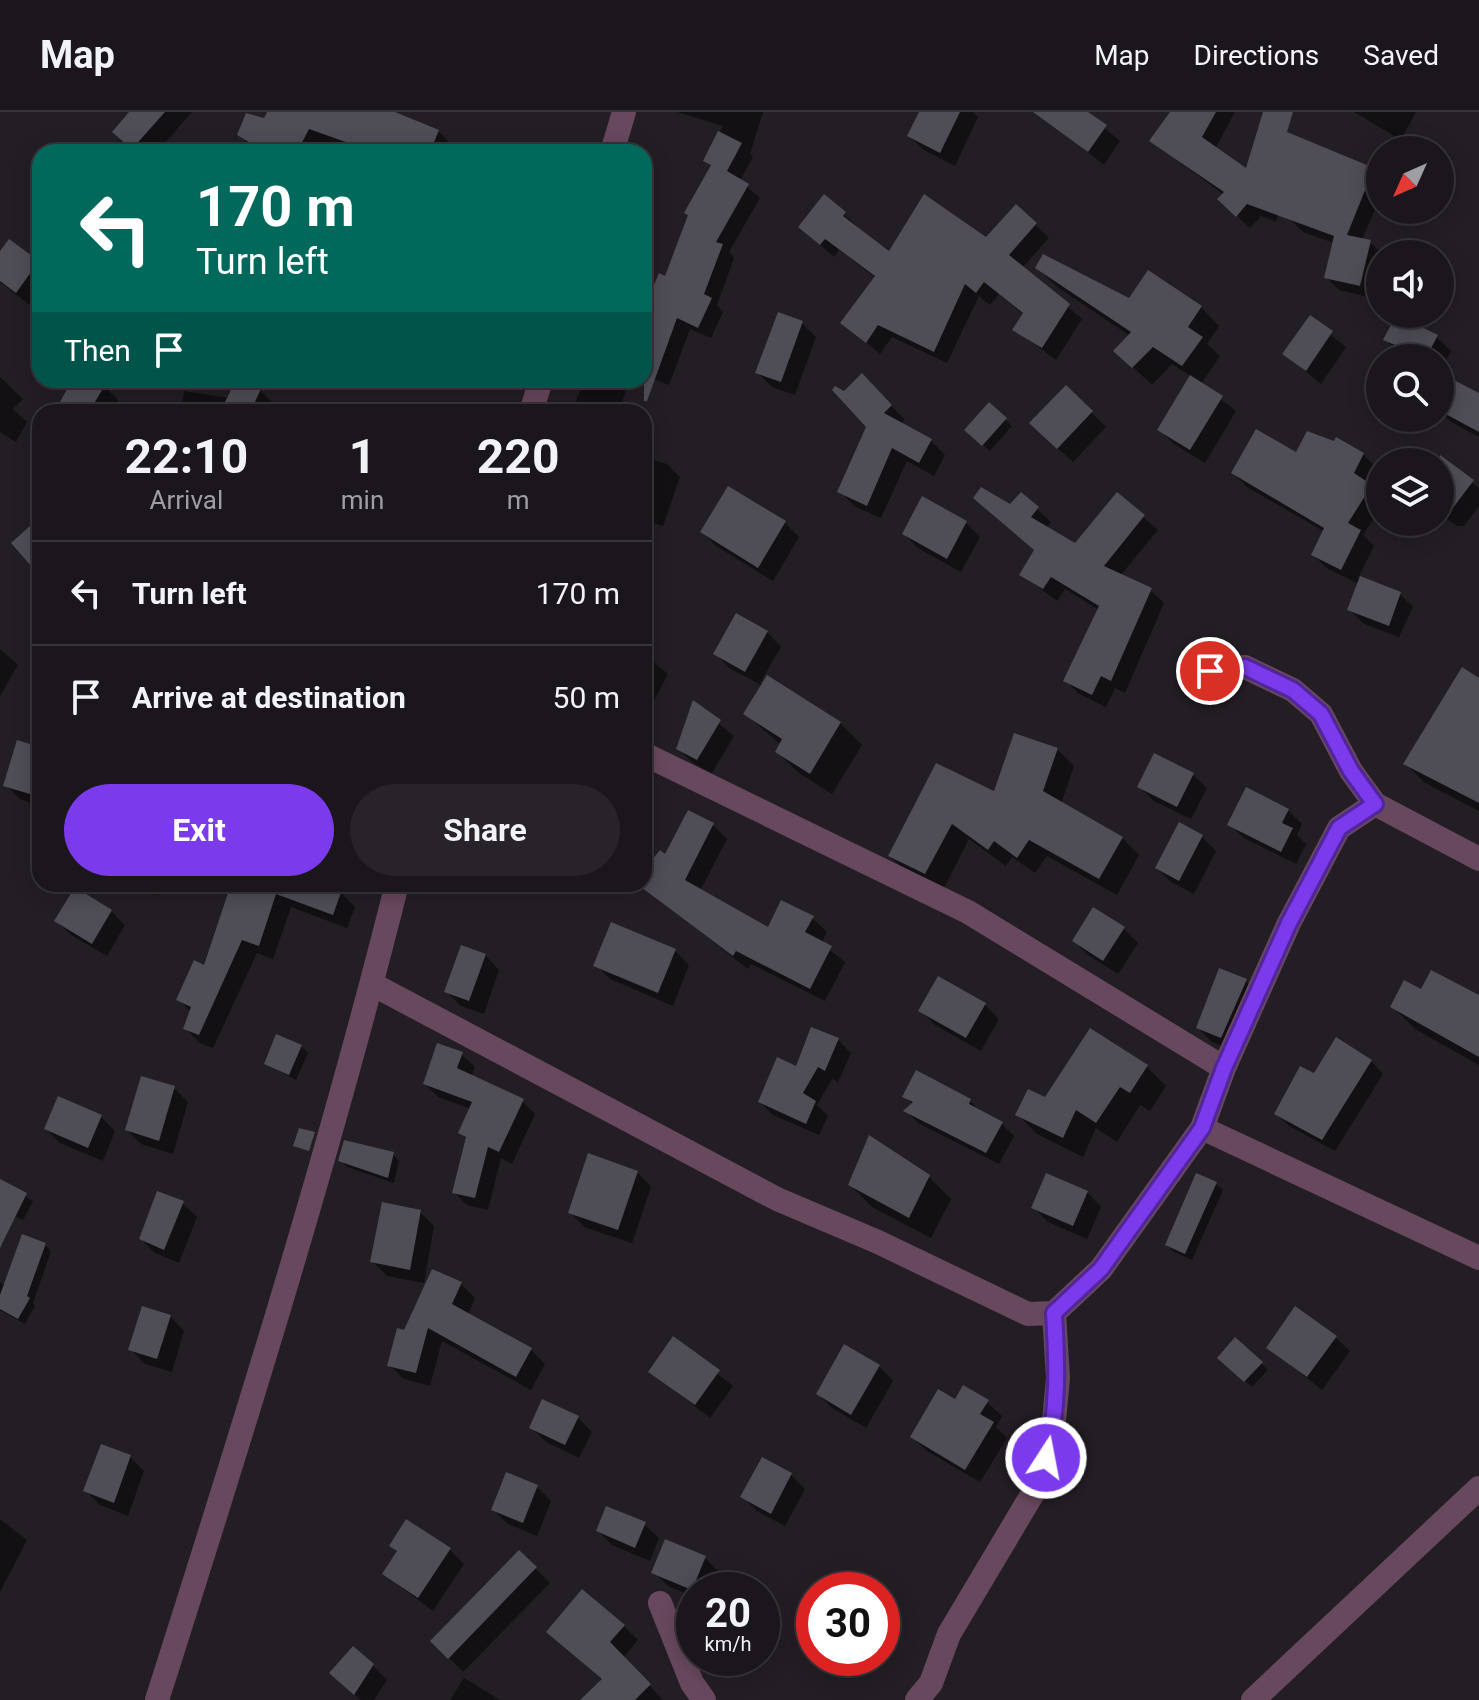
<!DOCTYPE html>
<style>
body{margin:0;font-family:Roboto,sans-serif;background:#272328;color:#f1f3f6;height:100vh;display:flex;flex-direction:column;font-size:30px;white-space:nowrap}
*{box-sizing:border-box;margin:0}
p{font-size:26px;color:#9f9fa3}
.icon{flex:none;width:44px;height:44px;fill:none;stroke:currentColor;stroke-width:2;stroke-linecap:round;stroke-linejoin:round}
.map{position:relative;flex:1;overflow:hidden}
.sheet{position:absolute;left:32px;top:292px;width:620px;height:488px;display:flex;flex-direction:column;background:#1a161b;border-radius:24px;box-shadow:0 4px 20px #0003,0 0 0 2px #38353a}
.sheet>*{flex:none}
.top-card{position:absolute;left:32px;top:32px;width:620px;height:244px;border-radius:24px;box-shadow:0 4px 20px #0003,0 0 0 2px #38353a;background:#00695c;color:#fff;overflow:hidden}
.needle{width:52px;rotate:225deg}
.buttons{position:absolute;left:1366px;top:24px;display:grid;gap:16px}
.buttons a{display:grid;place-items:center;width:88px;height:88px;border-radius:50%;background:#1a161b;box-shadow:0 4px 20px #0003,0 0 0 2px #38353a;font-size:40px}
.speed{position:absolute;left:676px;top:1460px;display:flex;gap:16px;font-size:40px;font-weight:700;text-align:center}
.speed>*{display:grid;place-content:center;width:104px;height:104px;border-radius:50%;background:#1a161b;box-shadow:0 4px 20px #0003,0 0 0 2px #38353a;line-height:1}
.speed small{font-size:20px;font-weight:400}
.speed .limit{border:12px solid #d22;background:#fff;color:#111}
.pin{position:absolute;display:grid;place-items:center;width:68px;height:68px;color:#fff;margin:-34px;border:4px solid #fff;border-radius:50%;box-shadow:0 2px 8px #0007}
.me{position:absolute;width:88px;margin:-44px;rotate:11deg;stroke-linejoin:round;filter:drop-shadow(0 0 6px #0008)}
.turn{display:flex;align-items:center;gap:28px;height:168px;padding:0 32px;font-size:36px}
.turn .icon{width:104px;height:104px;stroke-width:2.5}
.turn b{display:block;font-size:56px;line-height:68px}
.then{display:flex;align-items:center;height:76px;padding:0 32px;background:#0003;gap:16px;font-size:30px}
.eta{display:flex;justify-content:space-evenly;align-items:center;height:136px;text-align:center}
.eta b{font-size:48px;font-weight:700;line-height:56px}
.button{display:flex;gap:16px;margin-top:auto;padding:16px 32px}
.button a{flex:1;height:92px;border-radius:48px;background:#7c3aed;color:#fff;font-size:32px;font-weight:700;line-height:92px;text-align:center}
.button a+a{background:#272328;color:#f1f3f6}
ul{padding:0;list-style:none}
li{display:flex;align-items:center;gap:24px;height:104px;padding:0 32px;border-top:2px solid #38353a}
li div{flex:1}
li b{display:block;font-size:30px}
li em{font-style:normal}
header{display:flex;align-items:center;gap:48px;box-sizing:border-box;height:112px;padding:0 40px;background:#1a161b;border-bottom:2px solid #38353a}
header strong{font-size:38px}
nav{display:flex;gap:44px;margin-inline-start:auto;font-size:28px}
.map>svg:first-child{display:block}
.shadow{fill:#0007}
.building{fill:#4f4d55}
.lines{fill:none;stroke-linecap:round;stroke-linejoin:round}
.minor{stroke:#68485e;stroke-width:24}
.route-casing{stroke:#51269a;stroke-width:20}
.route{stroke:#7c3aed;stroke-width:14}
</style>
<header>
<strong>Map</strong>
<nav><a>Map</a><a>Directions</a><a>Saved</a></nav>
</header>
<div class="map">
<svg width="1479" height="1588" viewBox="0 0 1479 1588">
<rect width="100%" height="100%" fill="#231e24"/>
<g class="shadow">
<path d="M132,0H192L157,40H136L129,34Z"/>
<path d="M270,0H389L438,19L455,36L453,40H346L326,33L322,40H257L239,22L265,9Z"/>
<path d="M677,0H763L750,42L753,45L740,69L760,86L729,140L734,146L717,193L723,200L711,226L690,217L669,273L644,263V202L666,167L712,55L706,48L723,14Z"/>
<path d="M921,0H973L978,5L955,54L924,38L909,24Z"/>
<path d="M1064,0H1085L1120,29L1104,53L1055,14Z"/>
<path d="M1172,0H1235L1215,37L1247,59L1298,36L1276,110L1261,104L1250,116L1233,100L1224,83L1152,29Z"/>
<path d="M1354,0H1416L1401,28Z"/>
<path d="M1373,58L1380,65V85L1362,128L1370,130L1382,142L1372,186L1339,178L1326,165L1334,131L1303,120L1290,107Z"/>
<path d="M824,85L858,115L856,117L890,142L986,128L1036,113L1049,126L1022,156L1082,207L1056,248L1015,217L1024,203L999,182L990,193L979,184L947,251L892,225L880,242L843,211L876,166L839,138L834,145L800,115Z"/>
<path d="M9,130L40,153V181L31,194L0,170V143Z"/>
<path d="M1038,156L1129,188L1201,195L1219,214L1207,232L1220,244L1201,272L1236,299L1205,351L1174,332L1160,318L1192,265L1172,252L1152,273L1116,239L1130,224L1056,174Z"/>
<path d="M1310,206L1346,235L1321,272L1285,242Z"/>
<path d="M802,211L816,225L795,283L772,275L757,260Z"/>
<path d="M1436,225L1451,239L1440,261V246H1408L1385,228Z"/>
<path d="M862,264L905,308L900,312L931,329L945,343L934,364L907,349L881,406L854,394L840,379L869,314L844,281Z"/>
<path d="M0,265L23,287L13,297L27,310L16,330L0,320Z"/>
<path d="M74,268H93L104,274L118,288L111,300H72L62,290Z"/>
<path d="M239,268L260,278L274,292L270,300H181L184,279L229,286Z"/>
<path d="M584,268H629L619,300H572Z"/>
<path d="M1066,276L1106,315L1073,350L1046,326Z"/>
<path d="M1479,284V325L1451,310L1440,299V289Z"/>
<path d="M989,293L1012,314L990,339L973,325Z"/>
<path d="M1431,339L1479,376V394L1464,414H1457L1440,402V350H1422Z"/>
<path d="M1363,342L1377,357L1369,373L1380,383V397L1363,423L1374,434L1358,466L1399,481L1413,495L1399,525L1364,512L1349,497L1359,472L1328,457L1313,443L1325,420L1247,375L1233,361L1297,343Z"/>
<path d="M644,345L667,352L680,365L663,414L650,410L644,419Z"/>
<path d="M728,376L785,411L799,425L773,469L716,434L702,420Z"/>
<path d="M1118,383L1158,418L1120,464L1150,478L1164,491L1125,581L1115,576L1106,595L1079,582L1065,568L1099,498L1065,477L1057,489L1022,462L1036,439L1011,395L1037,397L1051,410L1046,416L1076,434Z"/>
<path d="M40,407V470L32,460L36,456Z"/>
<path d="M966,411L980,425L961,460L918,436L904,422Z"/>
<path d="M767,520L781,535L760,571L840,611L862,633L832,682L799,661L777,640L781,633L746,602L763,574L729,556L715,541Z"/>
<path d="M0,537L18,553L0,584Z"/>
<path d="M644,542L668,562L653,590L644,586Z"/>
<path d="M694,591L734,624L712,661L693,651L678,637Z"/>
<path d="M1479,594V699L1425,671L1406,652Z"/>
<path d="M40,637V694L20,687L6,673Z"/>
<path d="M1057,637L1074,654L1061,692L1122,726L1139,743L1117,783L1047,744L1035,761L1012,745L1006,754L969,727L943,778L908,761L890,744L996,681Z"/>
<path d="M1192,662L1207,676L1191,707L1154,689L1140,675Z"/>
<path d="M1288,698L1302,712L1297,723L1306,732L1296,752L1244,726L1229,712Z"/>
<path d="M713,713L727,727L700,779L769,817L812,806L827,820L821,831L845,850L825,889L751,852L748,857L639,772H644V762Z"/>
<path d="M1179,713L1202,725L1216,739L1194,782L1171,770L1157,756Z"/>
<path d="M127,772H163L159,783Z"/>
<path d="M233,772H318L340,780L355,795L347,816L291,795L273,847L257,841L213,936L200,931L186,917L191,900L179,888L206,856Z"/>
<path d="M343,772H369L366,780Z"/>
<path d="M111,799L125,813L107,844L71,823L57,809Z"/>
<path d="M1123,816L1138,831L1118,862L1088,843L1074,829Z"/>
<path d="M675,839L689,853L673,894L610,867L596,853Z"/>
<path d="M485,843L499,858L484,902L461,894L446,879Z"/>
<path d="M1220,859L1246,869L1260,883L1235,939L1212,930L1198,916Z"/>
<path d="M1422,880L1479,885V953L1415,917L1393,895Z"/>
<path d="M985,893L999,907L981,939L935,913L921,899Z"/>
<path d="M838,928L851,941L838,970L832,967L817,993L828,1004L819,1023L773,1003L760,990L797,956Z"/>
<path d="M301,934L308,941L296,968L266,951Z"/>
<path d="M461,942L475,955L471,965L522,989L535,1002L512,1052L501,1046L488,1098L467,1093L454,1080L468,1028L460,1020L471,997L438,985L425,972Z"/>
<path d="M1371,949L1383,962L1335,1039L1289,1014L1277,1002L1315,964Z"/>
<path d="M1146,954L1166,974L1150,999L1140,993L1117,1030L1096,1016L1083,1045L1037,1022L1017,1002L1046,988Z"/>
<path d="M174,976L188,990L173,1042L141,1032L127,1018Z"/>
<path d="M905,984L970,989L982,1001L1002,1012L1014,1024L999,1052L918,1011L906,999L913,992Z"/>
<path d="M101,1005L115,1019L103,1049L60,1031L46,1017Z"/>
<path d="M393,1042L399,1049L394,1071L347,1055L340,1048Z"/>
<path d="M637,1060L651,1075L632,1131L584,1115L570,1100Z"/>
<path d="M929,1065L951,1087L931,1126L872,1095L850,1073Z"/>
<path d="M0,1069L33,1089L23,1108L0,1097Z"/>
<path d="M1216,1072L1223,1078L1192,1148L1174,1140L1167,1133Z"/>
<path d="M1087,1080L1101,1095L1087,1127L1048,1110L1034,1096Z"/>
<path d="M182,1091L197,1105L179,1151L155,1141L141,1127Z"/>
<path d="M420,1100L434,1114L424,1171L387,1164L372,1149Z"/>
<path d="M45,1133L51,1139L33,1191L35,1194L25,1212L0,1198V1170L5,1173Z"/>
<path d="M461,1172L475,1186L468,1203L531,1238L545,1252L531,1278L442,1229L430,1274L404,1267L389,1253L406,1220Z"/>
<path d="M170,1204L184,1219L172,1260L145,1252L131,1238Z"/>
<path d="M1335,1225L1350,1239L1322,1278L1268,1235Z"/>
<path d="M674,1227L733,1274L710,1306L651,1260Z"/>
<path d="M1236,1228L1268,1258L1252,1275L1220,1246Z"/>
<path d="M879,1254L893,1269L866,1316L832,1296L818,1282Z"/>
<path d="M955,1290H987L1002,1304L996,1315L1007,1326L980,1370L927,1339L912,1325Z"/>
<path d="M578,1306L592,1320L579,1346L546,1330L531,1315Z"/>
<path d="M130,1345L144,1359L128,1404L100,1393L86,1379Z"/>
<path d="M763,1348L791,1363L805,1377L785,1414L757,1399L743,1385Z"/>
<path d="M537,1375L551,1389L537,1424L508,1412L493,1398Z"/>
<path d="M0,1407L27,1428L0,1480Z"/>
<path d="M644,1412L659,1426L650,1449L612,1433L598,1419Z"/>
<path d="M391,1434L449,1437L464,1452L433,1499L384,1462L398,1441Z"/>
<path d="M519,1441L550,1471L463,1560L433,1529Z"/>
<path d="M705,1446L719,1460L712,1478H694V1485L668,1474L654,1460Z"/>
<path d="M624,1514L638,1528L623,1546L663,1588H589L603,1568L563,1534Z"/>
<path d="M373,1554L387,1568L374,1588H361L346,1575Z"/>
<path d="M464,1566L500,1588H450Z"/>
</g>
<g class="building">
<path d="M129,0H165L132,37L112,20Z"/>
<path d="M267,0H395L439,18L430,40H374L309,17L297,40H266L237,23L246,1L264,6Z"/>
<path d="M919,0H960L940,41L907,24Z"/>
<path d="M1033,0H1088L1107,13L1088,40Z"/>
<path d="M1170,0H1216L1202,25L1246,56L1263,0H1293L1287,20L1374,56L1347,123L1371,128L1360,174L1324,166L1334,124L1247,92L1236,105L1217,87L1224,80L1149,29Z"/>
<path d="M718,19L742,31L727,59L749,72L716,130L723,132L704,182L712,186L698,216L677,206L647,289H644V196L659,161L665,164L688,103L684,101L711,53L703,49Z"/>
<path d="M824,82L846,100L843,104L889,139L924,82L986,125L1016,92L1037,111L1009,143L1070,192L1042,236L1012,218L1023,201L984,170L976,181L965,172L934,240L878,213L866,231L840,211L875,164L825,127L820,133L798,115Z"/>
<path d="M9,127L39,149L16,181L0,169V139Z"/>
<path d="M1043,142L1129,186L1148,158L1202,194L1188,215L1203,225L1182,254L1153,235L1132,256L1113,239L1131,220L1035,156Z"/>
<path d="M778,200L803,209L781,270L755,261Z"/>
<path d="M1310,203L1333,219L1306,259L1282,242Z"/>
<path d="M1396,203L1438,223L1426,246L1383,228Z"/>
<path d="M862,261L892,293L884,301L932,327L919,351L892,336L867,394L837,380L866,315L832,278L835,274L844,279Z"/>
<path d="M1190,263L1223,284L1190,338L1157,318Z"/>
<path d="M1450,266L1479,281V320L1440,299V285Z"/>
<path d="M72,268H108L89,300H77L60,290Z"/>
<path d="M236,268L261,277L250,300H220Z"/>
<path d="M1066,273L1093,299L1057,337L1029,311Z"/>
<path d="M989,290L1007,306L982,334L964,318Z"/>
<path d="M1256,317L1296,340L1307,319L1334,329L1336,325L1364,341L1354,361L1372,373L1348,411L1361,418L1341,458L1311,443L1324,416L1231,361Z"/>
<path d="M1440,343L1474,368L1440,413Z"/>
<path d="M728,374L786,409L758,456L700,420Z"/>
<path d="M981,375L1010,392L1021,380L1039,395L1031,405L1075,431L1117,380L1145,403L1104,454L1152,476L1111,569L1101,564L1092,583L1063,569L1099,494L1051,465L1043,477L1019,463L1034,438L973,386Z"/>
<path d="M922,384L967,409L947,447L902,422Z"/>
<path d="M40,405V464L11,431Z"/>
<path d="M1360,464L1401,480L1389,514L1347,498Z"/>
<path d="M736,501L768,519L745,560L713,542Z"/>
<path d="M1462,555L1479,566V691L1403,652Z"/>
<path d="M767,563L841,610L810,662L775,640L782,627L743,602Z"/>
<path d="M693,588L721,608L697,648L676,637Z"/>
<path d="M1014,621L1058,636L1043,679L1123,725L1099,767L1029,728L1017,746L994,729L988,738L952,712L925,762L888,744L936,651L994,679Z"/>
<path d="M17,628L40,635V685L3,674Z"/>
<path d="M1154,641L1194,661L1177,695L1137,675Z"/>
<path d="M1246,675L1289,697L1282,711L1293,716L1281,740L1227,713Z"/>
<path d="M688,698L714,711L685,768L768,815L781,788L814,804L805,820L832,834L810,877L736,839L733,844L637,772H644V758L660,738L665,742Z"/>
<path d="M1179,710L1203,723L1179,769L1155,756Z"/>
<path d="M231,772H344L333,803L276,782L259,834L242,828L199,923L183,917L191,895L176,888L194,848L204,853Z"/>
<path d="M75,775L112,798L92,832L54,809Z"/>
<path d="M1093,795L1125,815L1103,849L1072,829Z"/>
<path d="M611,810L676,837L658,881L593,854Z"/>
<path d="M461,833L486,842L469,889L444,880Z"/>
<path d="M1219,856L1247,867L1221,926L1196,916Z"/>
<path d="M1431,858L1479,883V945L1390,895L1404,868L1421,877Z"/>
<path d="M938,864L986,891L966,926L918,899Z"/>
<path d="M811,915L839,926L825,959L818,955L803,981L816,989L806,1012L758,990L777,945L796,954Z"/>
<path d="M1090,916L1148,953L1130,981L1120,975L1096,1011L1076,998L1063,1026L1015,1003L1028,977L1045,985Z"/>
<path d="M276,922L302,933L289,963L264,952Z"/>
<path d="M1336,925L1372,948L1322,1028L1274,1002L1300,954L1314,961Z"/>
<path d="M437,931L463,940L457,956L524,987L499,1040L488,1035L475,1086L452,1081L466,1025L458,1021L472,990L423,972Z"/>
<path d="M916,958L971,987L969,992L1003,1010L986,1041L903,999L913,990L902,985Z"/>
<path d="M141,964L175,974L159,1029L125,1018Z"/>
<path d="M58,984L102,1003L88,1036L44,1017Z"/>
<path d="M299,1016L315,1020L309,1039L293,1034Z"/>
<path d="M869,1023L930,1063L909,1106L848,1073Z"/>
<path d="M344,1028L394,1040L388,1066L338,1049Z"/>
<path d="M588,1041L638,1059L618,1118L568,1101Z"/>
<path d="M1046,1061L1088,1079L1073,1114L1031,1096Z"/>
<path d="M1196,1061L1217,1070L1185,1142L1165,1133Z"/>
<path d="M0,1067L27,1081L0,1136Z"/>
<path d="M157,1079L184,1089L164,1138L139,1127Z"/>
<path d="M382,1090L421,1098L410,1158L370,1150Z"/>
<path d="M22,1122L46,1131L27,1184L30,1186L18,1207L0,1197V1183Z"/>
<path d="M432,1157L462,1170L452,1192L532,1236L516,1265L428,1216L416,1261L387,1254L397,1216L404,1218Z"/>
<path d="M142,1194L171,1203L157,1247L128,1238Z"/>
<path d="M1295,1194L1337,1224L1307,1265L1266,1236Z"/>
<path d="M673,1224L720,1258L695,1293L648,1260Z"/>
<path d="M1235,1225L1263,1250L1244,1270L1217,1246Z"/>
<path d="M844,1232L880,1253L851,1303L816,1282Z"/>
<path d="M963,1273L989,1288L980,1302L994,1310L965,1358L910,1325L938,1277L955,1287Z"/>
<path d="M542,1287L579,1304L565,1333L529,1316Z"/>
<path d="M101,1332L131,1343L114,1391L83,1379Z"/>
<path d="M762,1345L792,1361L771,1402L740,1385Z"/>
<path d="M506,1360L538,1373L523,1411L491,1398Z"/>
<path d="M606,1394L646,1410L635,1436L596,1419Z"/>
<path d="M406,1407L451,1436L418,1486L382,1462L397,1439L389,1434Z"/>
<path d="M665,1427L706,1444L692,1478L651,1461Z"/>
<path d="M519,1438L537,1455L448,1547L430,1529Z"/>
<path d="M582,1477L625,1513L610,1530L651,1572L635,1588H580L602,1567L546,1520Z"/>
<path d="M353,1534L374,1552L354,1583L329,1561Z"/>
</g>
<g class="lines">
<g class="minor">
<path d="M612,40L624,0"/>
<path d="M531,300L541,268"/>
<path d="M1210,559L1245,555L1293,578L1321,602L1351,659L1375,692"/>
<path d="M644,642L968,800L1224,956"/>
<path d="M372,872L777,1087L878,1130L1028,1202L1054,1201L1101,1157L1202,1016L1224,956L1289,811L1339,716L1375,692L1479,747"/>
<path d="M1202,1016L1479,1146"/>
<path d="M660,1491L692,1571L704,1588"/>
<path d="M157,1588C243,1318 328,1047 397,772"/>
<path d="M917,1588L931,1571L949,1522L1039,1371L1053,1320L1058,1266L1054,1201"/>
<path d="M1253,1588L1479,1376"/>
</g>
</g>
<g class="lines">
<defs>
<path id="route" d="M1046,1346C1059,1297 1057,1251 1054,1201L1101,1157L1202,1016L1224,956L1289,811L1339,716L1375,692L1351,659L1321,602L1293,578L1245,555L1210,559"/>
</defs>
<use href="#route" class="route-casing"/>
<use href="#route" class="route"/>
</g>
</svg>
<div class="buttons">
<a><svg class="needle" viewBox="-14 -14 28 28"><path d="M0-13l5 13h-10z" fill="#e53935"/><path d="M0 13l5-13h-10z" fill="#9f9fa3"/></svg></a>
<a><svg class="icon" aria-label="sound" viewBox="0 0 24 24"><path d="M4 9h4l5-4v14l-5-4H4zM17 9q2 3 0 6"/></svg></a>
<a><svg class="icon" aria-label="search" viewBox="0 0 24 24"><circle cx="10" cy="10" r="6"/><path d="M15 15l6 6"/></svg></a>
<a><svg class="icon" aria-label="layers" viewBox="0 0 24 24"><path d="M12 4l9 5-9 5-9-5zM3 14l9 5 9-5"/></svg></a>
</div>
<div class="speed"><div>20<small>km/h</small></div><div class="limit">30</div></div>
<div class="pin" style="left:1210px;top:559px;background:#d93025"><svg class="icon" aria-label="arrive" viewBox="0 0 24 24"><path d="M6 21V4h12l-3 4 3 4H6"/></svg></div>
<svg class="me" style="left:1046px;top:1346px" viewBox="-20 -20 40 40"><circle r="17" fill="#7c3aed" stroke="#fff" stroke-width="3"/><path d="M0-11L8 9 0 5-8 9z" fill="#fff"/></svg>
<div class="top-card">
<div class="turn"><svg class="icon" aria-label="left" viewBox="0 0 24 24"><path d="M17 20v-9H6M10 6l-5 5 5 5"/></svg><div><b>170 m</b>Turn left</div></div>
<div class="then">Then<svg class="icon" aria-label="arrive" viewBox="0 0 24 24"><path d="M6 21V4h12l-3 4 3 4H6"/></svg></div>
</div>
<section class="sheet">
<div class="eta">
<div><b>22:10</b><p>Arrival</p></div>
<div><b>1</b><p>min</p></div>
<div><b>220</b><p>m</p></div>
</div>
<ul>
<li><svg class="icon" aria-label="left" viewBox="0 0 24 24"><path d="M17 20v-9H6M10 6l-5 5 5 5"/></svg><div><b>Turn left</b></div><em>170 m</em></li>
<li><svg class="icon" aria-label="arrive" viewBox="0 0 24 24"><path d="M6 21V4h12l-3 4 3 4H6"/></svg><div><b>Arrive at destination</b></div><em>50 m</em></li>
</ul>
<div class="button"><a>Exit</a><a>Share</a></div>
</section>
</div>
